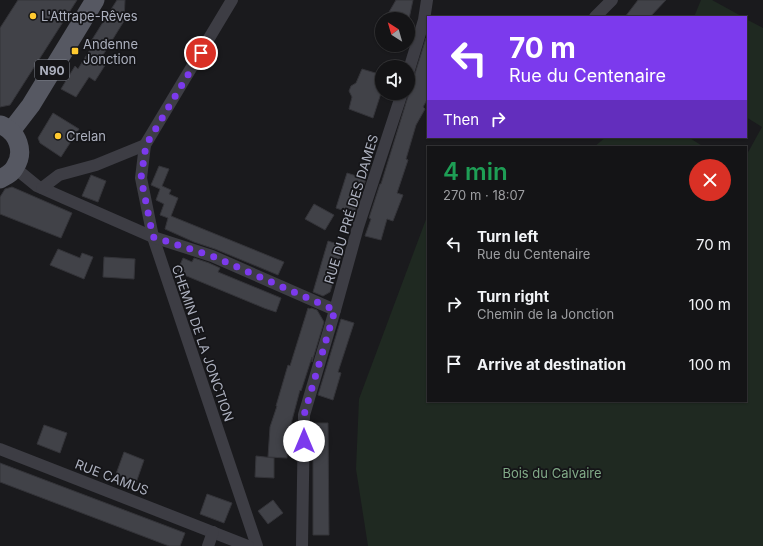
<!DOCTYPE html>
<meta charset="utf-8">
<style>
body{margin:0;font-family:Inter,sans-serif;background:#212123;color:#f1f3f6;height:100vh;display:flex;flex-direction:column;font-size:15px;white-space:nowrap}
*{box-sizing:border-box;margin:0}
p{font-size:13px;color:#9d9ea1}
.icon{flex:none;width:22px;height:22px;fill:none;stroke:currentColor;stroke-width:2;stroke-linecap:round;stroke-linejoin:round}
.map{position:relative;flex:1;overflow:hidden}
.sheet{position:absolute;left:427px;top:146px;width:320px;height:256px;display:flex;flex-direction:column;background:#141416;border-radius:0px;box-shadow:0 1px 3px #0004,0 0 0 1px #333335}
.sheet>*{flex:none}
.guide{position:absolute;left:427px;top:16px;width:320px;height:122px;border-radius:0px;box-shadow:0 1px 3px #0004,0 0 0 1px #333335;background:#7c3aed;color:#fff;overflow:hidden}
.needle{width:26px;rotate:323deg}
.fabs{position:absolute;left:375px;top:12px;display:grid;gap:8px}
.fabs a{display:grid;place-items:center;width:40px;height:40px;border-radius:50%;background:#141416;box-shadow:0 1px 3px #0004,0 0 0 1px #333335;font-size:20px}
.pin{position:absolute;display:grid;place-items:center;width:34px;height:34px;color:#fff;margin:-17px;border:2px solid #fff;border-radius:50%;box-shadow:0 1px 4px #0007}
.me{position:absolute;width:44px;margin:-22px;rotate:0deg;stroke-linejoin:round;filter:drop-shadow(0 0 3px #0008)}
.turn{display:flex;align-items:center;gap:14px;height:84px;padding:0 16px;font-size:18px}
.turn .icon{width:52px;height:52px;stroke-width:2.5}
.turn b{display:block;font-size:28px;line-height:34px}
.then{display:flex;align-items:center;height:38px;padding:0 16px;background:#0003;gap:8px;font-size:15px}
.round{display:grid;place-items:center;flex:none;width:42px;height:42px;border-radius:21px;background:#212123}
.summary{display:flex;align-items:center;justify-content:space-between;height:68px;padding:0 16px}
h1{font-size:24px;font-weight:600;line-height:30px;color:#1e9e55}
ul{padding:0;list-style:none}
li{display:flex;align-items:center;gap:12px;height:60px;padding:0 16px}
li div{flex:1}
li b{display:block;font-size:15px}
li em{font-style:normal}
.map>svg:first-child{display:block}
.green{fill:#1f2921}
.building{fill:#414248;stroke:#343439}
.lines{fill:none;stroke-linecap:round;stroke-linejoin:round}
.minor{stroke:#3d3d44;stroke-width:12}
.primary{stroke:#565862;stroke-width:19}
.route{stroke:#7c3aed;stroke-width:7;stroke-dasharray:0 12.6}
.poi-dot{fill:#ffca30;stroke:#151518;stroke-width:1.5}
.labels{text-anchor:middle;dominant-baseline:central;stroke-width:3.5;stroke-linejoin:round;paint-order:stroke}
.shield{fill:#151518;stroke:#7f828c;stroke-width:1}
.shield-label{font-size:12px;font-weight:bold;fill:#acb0be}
.poi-label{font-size:13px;fill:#acb0be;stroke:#151518;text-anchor:start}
.street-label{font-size:13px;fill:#acb0be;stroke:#151518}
.park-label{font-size:13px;fill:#81aa87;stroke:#151518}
</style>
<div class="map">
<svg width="763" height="546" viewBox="0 0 763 546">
<rect width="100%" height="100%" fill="#1a1a1d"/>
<g class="green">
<path d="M701,0H712L743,17H694Z"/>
<path d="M746,19L763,28V546H368L356,469L359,399L428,214V401H746V156L762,127L746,117Z"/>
<path d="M606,137H688L704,147H594Z"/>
</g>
<g class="building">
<path d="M18,0H77L10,105L0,107V28Z"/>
<path d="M117,0H125L124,21L103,55L109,59L95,81L89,77L76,97L61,89L75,66L78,69L91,48L88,46Z"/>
<path d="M396,0H413L409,19H385Z"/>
<path d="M638,0H666L650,17H625Z"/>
<path d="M426,38L428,39V98L423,107L425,109L416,125L406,159L408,160L397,193L403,195L393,221L387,219L381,240L365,236L371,219L369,218L380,184H381Z"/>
<path d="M362,69L382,75V90L373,118L349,109L352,97L349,91L351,86L356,83Z"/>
<path d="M53,113L79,129L61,157L40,143L38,138Z"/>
<path d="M159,166L169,169L162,186L171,190L169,194L178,198L171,216L284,262L278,275L215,249L194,242L165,229L168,218L160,215L164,204L156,200L160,189L151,185Z"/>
<path d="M347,173L366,179L354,214L336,208Z"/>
<path d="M91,175L106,181L98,202L82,196Z"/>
<path d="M12,187L72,213L61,238L0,214V197L5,189Z"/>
<path d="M314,204L334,215L325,230L305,219Z"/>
<path d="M328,241L344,246L330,292L323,296L313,292Z"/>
<path d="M58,249L80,258L82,253L93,257L84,279L50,265Z"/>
<path d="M104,257L135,259L134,279L103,277Z"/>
<path d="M183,258L192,262L194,258L209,263L220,268L218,272L281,298L276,312L264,308L177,272Z"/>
<path d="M308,308L310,309L311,308L317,310L324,322L312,362V357L301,391L300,390L291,424L288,435L287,458L268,457L270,427L277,406H276L288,365L290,366Z"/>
<path d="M341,319L354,323L338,372L341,373L333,400L318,395Z"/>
<path d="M313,423H328L329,535H313Z"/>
<path d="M44,425L67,433L60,453L37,444Z"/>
<path d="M124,452L144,460L136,483L116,474Z"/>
<path d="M256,456L274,458V478L255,477Z"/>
<path d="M0,463L185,533L180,546H169L0,482Z"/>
<path d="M207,494L232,503L224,523L200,514Z"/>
<path d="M273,500L283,513L268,524L258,511Z"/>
</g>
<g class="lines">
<g class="minor">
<path d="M232,0L145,145L141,178L153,237L257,546"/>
<path d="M595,17L612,0"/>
<path d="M408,73L424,20L427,0"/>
<path d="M15,168L37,186L64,198L153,237L212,256L335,310"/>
<path d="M42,188L59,175L96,165L145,145"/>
<path d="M0,449L248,546"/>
<path d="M208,546L213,532"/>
<path d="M302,546L304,415L335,310L358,227L402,93"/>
</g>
<g class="primary">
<path d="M11,131L31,105L95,0"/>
<path d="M0,179C6,176 12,173 15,167C25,152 18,132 1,125"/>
</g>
</g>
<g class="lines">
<path class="route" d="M201,53L146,145L141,178L153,237L212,256L335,310L304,415V441"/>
</g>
<g class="poi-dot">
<circle cx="33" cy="16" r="4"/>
<rect x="71" y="47" width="8" height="8" rx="2"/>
<circle cx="58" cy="136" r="4"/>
</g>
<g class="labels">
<rect class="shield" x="35" y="60" width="34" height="20" rx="3"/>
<g class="shield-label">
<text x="52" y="70">N90</text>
</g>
<g class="poi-label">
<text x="41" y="16">L'Attrape-Rêves</text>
<text x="83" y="44">Andenne<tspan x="83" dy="15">Jonction</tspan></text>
<text x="66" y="136">Crelan</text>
</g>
<g class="street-label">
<text transform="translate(351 209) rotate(-73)">RUE DU PRÉ DES DAMES</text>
<text transform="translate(203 343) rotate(71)">CHEMIN DE LA JONCTION</text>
<text transform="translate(112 477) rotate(21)">RUE CAMUS</text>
</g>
<g class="park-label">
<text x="552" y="473">Bois du Calvaire</text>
</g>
</g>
</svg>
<div class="fabs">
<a><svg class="needle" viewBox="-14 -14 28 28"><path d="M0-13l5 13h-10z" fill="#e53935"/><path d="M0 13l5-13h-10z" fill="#9d9ea1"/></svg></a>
<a><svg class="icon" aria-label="sound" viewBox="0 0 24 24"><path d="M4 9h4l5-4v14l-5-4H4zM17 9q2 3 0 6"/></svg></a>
</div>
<div class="pin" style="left:201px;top:53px;background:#d93025"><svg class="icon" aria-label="arrive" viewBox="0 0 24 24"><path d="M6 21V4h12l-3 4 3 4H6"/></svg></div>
<svg class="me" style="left:304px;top:441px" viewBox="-20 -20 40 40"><circle r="19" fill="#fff"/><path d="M0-13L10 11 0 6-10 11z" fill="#7c3aed"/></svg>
<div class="guide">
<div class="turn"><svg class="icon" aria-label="left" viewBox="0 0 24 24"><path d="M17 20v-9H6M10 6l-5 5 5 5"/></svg><div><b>70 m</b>Rue du Centenaire</div></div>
<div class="then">Then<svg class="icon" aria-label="right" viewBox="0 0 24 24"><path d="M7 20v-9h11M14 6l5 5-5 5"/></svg></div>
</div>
<section class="sheet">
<div class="summary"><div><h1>4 min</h1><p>270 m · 18:07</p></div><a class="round" style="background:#d93025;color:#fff"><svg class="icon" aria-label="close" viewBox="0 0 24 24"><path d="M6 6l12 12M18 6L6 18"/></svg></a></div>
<ul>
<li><svg class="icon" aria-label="left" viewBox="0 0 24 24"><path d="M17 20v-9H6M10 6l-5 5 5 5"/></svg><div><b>Turn left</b><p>Rue du Centenaire</p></div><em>70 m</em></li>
<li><svg class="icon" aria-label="right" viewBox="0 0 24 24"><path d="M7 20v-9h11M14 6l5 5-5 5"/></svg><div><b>Turn right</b><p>Chemin de la Jonction</p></div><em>100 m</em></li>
<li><svg class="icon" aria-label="arrive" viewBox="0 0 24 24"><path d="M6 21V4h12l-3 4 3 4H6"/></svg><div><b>Arrive at destination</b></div><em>100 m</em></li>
</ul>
</section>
</div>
